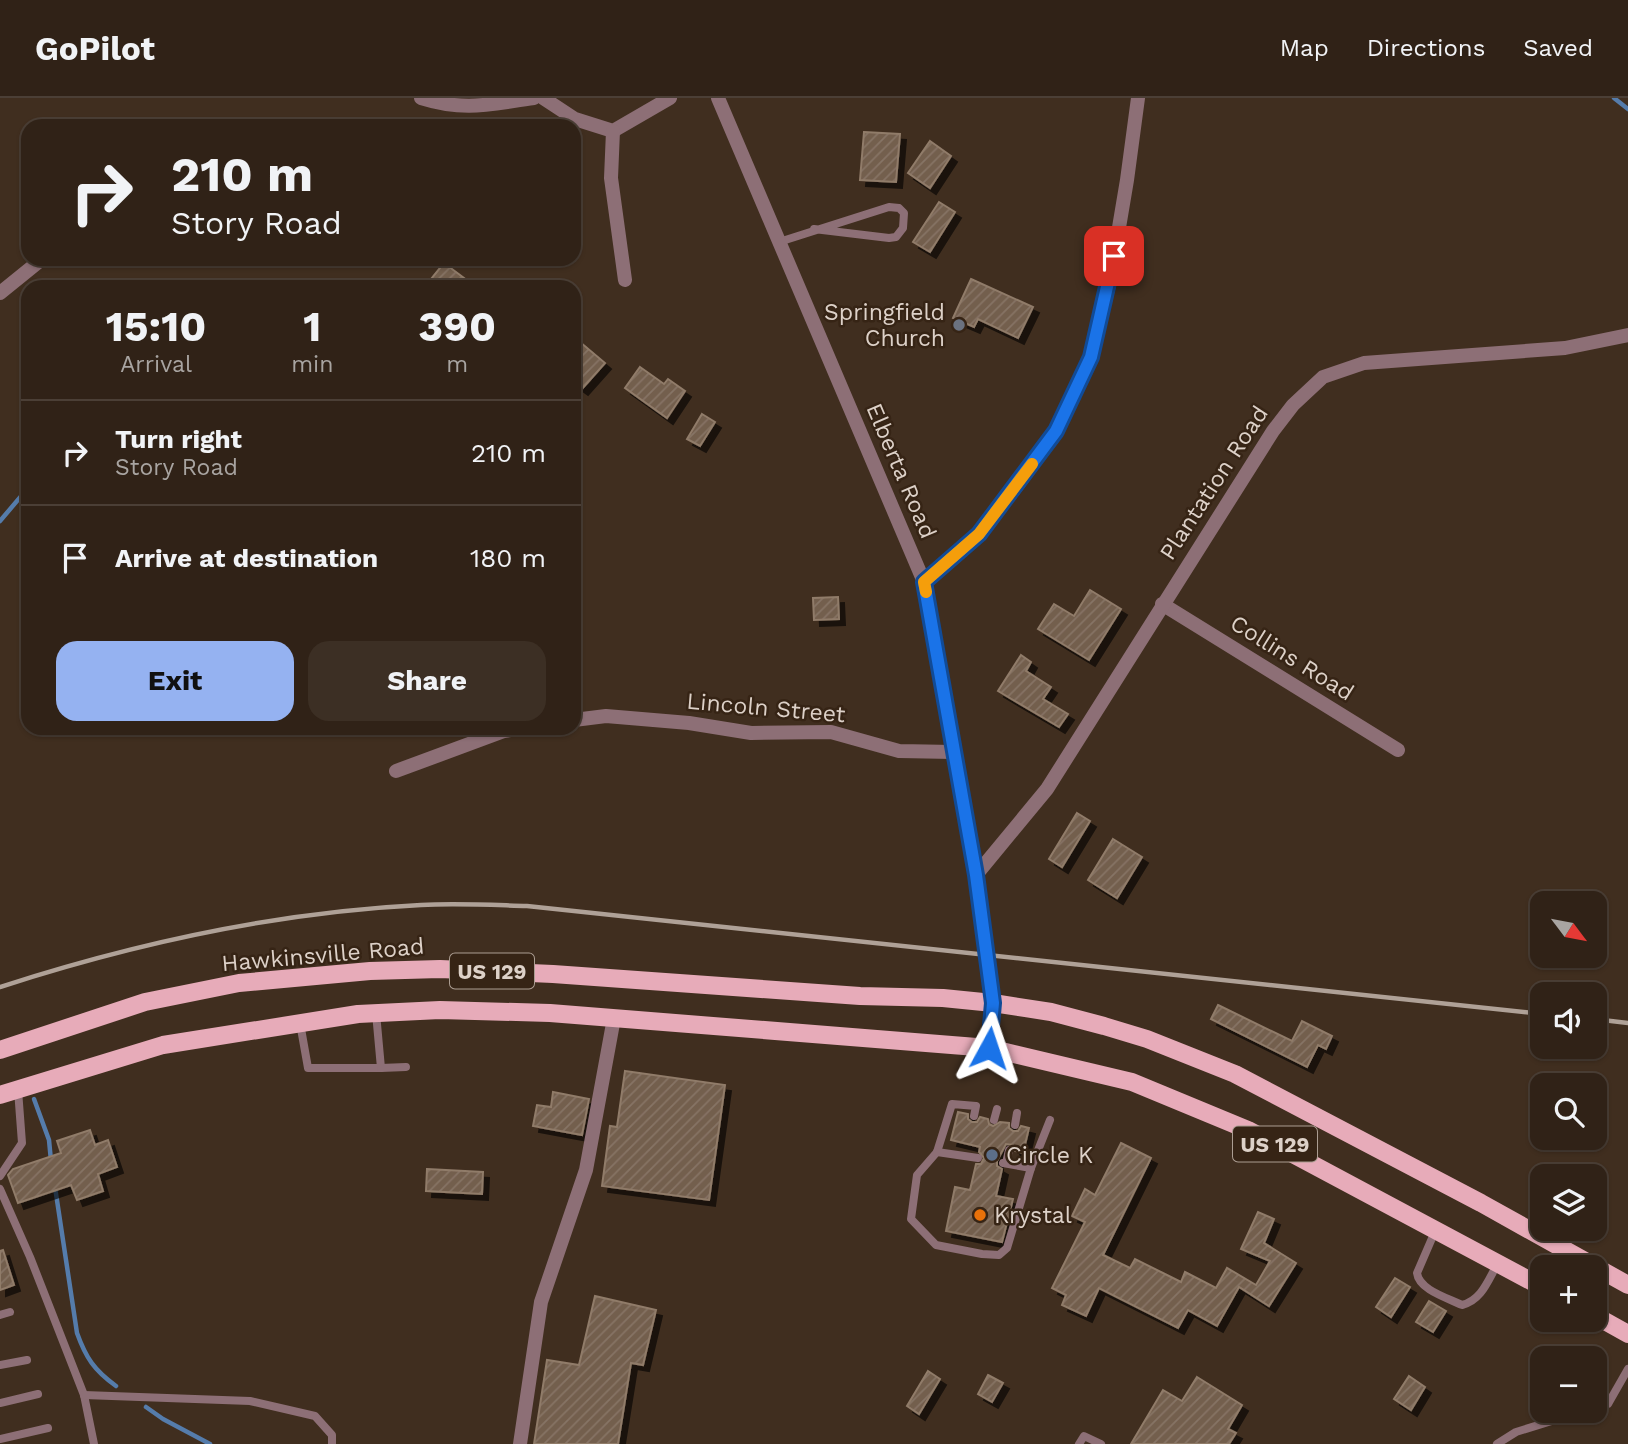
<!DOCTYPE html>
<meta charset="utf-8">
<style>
body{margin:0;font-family:"Work Sans",sans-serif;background:#3c2f24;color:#f1f3f6;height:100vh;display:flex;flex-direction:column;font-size:26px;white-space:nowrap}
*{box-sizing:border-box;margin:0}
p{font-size:23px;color:#a8a4a1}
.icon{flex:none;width:38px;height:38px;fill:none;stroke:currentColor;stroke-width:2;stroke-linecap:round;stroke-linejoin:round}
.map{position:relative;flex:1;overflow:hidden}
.sheet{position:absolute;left:21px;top:182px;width:560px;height:455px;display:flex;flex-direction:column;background:#302217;border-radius:21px;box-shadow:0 2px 5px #0004,0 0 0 2px #4b3f36}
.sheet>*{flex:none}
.top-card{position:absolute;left:21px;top:21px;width:560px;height:147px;border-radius:21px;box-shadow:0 2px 5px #0004,0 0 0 2px #4b3f36;background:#302217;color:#f1f3f6;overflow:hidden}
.needle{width:46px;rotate:122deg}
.controls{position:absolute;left:1530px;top:793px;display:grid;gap:14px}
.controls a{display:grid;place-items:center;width:77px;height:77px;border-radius:14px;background:#302217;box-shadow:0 2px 5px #0004,0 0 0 2px #4b3f36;font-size:35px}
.pin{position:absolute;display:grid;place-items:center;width:60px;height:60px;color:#fff;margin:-30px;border-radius:14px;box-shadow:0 4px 10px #0006}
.me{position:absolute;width:77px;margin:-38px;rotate:5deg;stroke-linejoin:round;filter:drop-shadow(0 0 5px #0008)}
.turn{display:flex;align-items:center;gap:24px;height:147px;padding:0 35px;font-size:32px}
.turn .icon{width:91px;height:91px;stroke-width:2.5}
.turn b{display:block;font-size:49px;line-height:60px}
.eta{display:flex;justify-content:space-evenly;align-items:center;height:119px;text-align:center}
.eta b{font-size:42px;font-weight:700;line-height:49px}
.primary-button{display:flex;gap:14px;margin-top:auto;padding:14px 35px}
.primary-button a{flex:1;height:80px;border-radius:21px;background:#95b2f1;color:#111;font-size:28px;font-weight:700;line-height:80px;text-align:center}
.primary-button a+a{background:#3c2f24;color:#f1f3f6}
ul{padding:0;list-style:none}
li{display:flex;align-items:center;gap:21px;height:105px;padding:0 35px;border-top:2px solid #4b3f36}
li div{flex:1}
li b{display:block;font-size:26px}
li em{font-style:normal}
header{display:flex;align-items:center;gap:42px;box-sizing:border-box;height:98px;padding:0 35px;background:#302217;border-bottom:2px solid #4b3f36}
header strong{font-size:33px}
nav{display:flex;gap:38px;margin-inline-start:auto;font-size:24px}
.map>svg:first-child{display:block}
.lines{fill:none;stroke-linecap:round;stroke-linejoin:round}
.stream{stroke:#557cab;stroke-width:4.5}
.building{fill:url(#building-hatch);stroke:#907b69;stroke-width:2;filter:url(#shadow)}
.service{stroke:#8d6f76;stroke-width:8}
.minor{stroke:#8d6f76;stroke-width:14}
.tertiary{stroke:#8d6f76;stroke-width:14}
.primary{stroke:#e7abb9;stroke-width:18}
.rail{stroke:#afa197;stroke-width:4.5}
.route-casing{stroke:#114b97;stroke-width:18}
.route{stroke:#1a73e8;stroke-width:12}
.slow{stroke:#f59e0b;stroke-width:12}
.worship-dot{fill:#6b7280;stroke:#362415;stroke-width:2.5}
.service-dot{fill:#5c6f8a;stroke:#362415;stroke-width:2.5}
.food-dot{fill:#e8710a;stroke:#362415;stroke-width:2.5}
.labels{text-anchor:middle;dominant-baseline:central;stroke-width:5;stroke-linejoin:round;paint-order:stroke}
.shield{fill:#362415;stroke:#ab9d92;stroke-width:2}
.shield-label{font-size:21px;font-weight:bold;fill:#ddd1c8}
.poi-label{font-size:23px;fill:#ddd1c8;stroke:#362415;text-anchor:start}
.street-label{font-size:23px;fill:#ddd1c8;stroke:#362415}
</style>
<header>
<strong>GoPilot</strong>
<nav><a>Map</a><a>Directions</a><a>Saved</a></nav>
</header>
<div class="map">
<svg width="1628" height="1346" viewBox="0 0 1628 1346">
<defs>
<pattern id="building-hatch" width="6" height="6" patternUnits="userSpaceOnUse" patternTransform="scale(1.75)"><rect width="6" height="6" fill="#735e4d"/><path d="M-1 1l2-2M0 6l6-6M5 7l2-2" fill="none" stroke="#867465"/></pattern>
<filter id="shadow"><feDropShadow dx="6" dy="6" stdDeviation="0" flood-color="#0009"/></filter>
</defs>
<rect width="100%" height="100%" fill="#402e1f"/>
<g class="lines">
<g class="stream">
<path d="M1614,0L1628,11"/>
<path d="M0,423L28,390"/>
<path d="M34,1001L49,1042L51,1063"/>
<path d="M55,1089L77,1235C86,1260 94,1272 116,1288"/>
<path d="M146,1309L163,1321L210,1346"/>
</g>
</g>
<g class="building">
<path d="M864,34L900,36L896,84L860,82Z"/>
<path d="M930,43L951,58L930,90L908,75Z"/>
<path d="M939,104L955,114L930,154L913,144Z"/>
<path d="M444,165L476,189H441L431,181Z"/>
<path d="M971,181L1033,209L1018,240L978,221L974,229L953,220Z"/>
<path d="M574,239L605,265L582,291L574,285Z"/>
<path d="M640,269L664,286L668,281L685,293L667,320L625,290Z"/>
<path d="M702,316L715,324L700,348L687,341Z"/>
<path d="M1090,492L1121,511L1089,562L1038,531L1054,506L1074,518Z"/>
<path d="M838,499L839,521L814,522L813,500Z"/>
<path d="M1021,557L1031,564L1026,573L1051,589L1043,601L1068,616L1059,629L998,593Z"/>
<path d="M1077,715L1090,723L1062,769L1049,761Z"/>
<path d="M1113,741L1142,759L1117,800L1088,782Z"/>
<path d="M1218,907L1292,943L1302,923L1332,938L1326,951L1318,947L1307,969L1211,921Z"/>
<path d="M625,973L725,987L709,1102L602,1088L610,1028L617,1029Z"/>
<path d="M553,994L589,1001L582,1037L533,1028L537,1007L551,1009Z"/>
<path d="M958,1014L968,1016V1021L972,1024H977L980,1019L988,1021L989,1026L993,1028L1000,1024L1009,1025V1030L1013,1033H1018L1021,1028L1029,1030L1023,1055L1015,1053L1013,1047L1006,1046L997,1063V1068L1002,1071L996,1098L1013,1101L1002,1144L946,1133L955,1089L970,1092L976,1066H981L984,1060L979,1054L980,1049L951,1042Z"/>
<path d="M90,1032L95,1047L108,1042L117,1069L98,1076L103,1093L77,1102L71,1087L18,1105L8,1077L13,1071L61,1055L57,1043Z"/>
<path d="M1121,1045L1151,1060L1103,1157L1130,1170L1135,1161L1181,1184L1185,1174L1216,1190L1227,1170L1256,1187L1270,1163L1241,1151L1258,1114L1274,1121L1264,1145L1296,1165L1269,1208L1239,1189L1217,1228L1188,1212L1178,1230L1099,1190L1086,1218L1062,1207L1066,1197L1052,1190L1085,1124L1072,1118L1085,1091L1095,1097Z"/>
<path d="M427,1071L483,1074L482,1096L426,1093Z"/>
<path d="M3,1152L14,1187L0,1192V1153Z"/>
<path d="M1395,1180L1410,1189L1391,1219L1376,1209Z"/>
<path d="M595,1198L656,1212L643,1267L631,1265L618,1346H534L547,1262L579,1267Z"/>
<path d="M1429,1203L1446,1213L1433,1234L1416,1224Z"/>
<path d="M928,1273L940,1281L919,1316L907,1308Z"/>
<path d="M988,1277L1003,1285L992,1304L978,1296Z"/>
<path d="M1409,1278L1425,1289L1411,1312L1394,1301Z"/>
<path d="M1197,1279L1242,1307L1228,1331L1236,1335L1229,1346H1131L1163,1292L1182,1303Z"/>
</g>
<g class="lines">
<g class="service">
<path d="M779,144L889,109L899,110L904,115L903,130L896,139L889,140L814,131"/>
<path d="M300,925L308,970H381L376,915"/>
<path d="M381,970L406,969"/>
<path d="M974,1018L976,1008L952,1006L937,1054L917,1077L911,1121L936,1147L982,1156L999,1157L1007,1150L1031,1070L1050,1022"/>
<path d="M994,1022L997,1011"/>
<path d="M1015,1027L1017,1015"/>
<path d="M937,1054L978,1060"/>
<path d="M1003,1065L1031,1070"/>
<path d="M1006,1065L1009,1052"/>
<path d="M0,1078L22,1045L18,992"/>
<path d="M0,1091L30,1159L84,1297L94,1346"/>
<path d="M1436,1131L1417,1175C1419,1192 1448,1200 1462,1207C1482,1202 1488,1182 1498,1165"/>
<path d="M0,1217L10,1214"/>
<path d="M0,1267L27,1262"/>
<path d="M84,1297L250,1303L315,1318L332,1337V1346"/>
<path d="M0,1305L38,1296"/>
<path d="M1594,1310L1608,1306L1628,1271"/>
<path d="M0,1341L48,1330"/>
<path d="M1079,1346L1084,1338L1101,1346"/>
<path d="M1497,1346L1516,1334L1587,1312"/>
</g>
<g class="minor">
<path d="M421,0C466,14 490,6 534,0"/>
<path d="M543,0L575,21L613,33L670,0"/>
<path d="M613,33L611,80L625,182"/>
<path d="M0,195L42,161"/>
<path d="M1162,506L1398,652"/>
<path d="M574,622L606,618L689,625L751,635L831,634L899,653L953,654"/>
<path d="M396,673L504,633L523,630"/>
<path d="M976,777L1047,691L1273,333L1293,307L1323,279L1364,265L1565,250L1628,237"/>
<path d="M520,1346L541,1204L586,1072L614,920"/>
</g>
<g class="tertiary">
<path d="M718,0L924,484L976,777L993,905L989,950"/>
<path d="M924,484L979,436L1013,393L1057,333L1091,259L1110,183L1127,82L1138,0"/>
</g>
<g class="primary">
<path d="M0,952L145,904L239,885L370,873L440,871L553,876L860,898L943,900L993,905L1051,914L1104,928L1147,941L1235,976L1481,1105L1628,1187"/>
<path d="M0,997L163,947L358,916L440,912L550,915L989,950L1132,984L1248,1032L1542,1189"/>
<path d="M1594,1217L1628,1236"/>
</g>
<g class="rail">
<path d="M0,889C136,845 278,814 421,807C456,805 492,807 527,808L1542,916"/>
<path d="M1594,921L1628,925"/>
</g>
</g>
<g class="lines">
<defs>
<path id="route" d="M989,950L993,905L976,777L924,484L979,436L1056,333L1091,259L1114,158"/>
</defs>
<use href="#route" class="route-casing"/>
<use href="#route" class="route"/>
<path class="slow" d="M926,494L924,484L979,436L1032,366"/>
</g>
<circle class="worship-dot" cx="959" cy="227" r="7"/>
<circle class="service-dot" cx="992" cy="1057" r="7"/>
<circle class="food-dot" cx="980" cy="1117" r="7"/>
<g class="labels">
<g class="shield">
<rect x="450" y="855.5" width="84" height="35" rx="5"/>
<rect x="1233" y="1028.5" width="84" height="35" rx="5"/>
</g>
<g class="shield-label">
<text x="492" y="873">US 129</text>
<text x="1275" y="1046">US 129</text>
</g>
<g class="poi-label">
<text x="945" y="214" text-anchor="end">Springfield<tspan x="945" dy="26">Church</tspan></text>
<text x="1006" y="1057">Circle K</text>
<text x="994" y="1117">Krystal</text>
</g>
<g class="street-label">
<text transform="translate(901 373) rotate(67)">Elberta Road</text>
<text transform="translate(1214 385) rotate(-57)">Plantation Road</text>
<text transform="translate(1292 560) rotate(32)">Collins Road</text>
<text transform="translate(766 610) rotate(5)">Lincoln Street</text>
<text transform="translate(323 857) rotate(-5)">Hawkinsville Road</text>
</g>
</g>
</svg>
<div class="controls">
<a><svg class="needle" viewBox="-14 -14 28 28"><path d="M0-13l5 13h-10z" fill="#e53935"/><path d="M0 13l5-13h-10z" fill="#a8a4a1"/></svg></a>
<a><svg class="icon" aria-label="sound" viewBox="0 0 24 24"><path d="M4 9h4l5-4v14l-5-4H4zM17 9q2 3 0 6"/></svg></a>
<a><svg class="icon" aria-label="search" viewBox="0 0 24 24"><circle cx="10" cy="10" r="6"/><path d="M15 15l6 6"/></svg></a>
<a><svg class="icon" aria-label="layers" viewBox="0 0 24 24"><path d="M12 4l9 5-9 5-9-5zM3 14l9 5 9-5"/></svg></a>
<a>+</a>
<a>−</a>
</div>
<div class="pin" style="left:1114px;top:158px;background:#d93025"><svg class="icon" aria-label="arrive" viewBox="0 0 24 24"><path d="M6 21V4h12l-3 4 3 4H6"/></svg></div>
<svg class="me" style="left:989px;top:950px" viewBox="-20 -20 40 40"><path d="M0-17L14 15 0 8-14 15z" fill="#1a73e8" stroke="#fff" stroke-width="4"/></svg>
<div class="top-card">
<div class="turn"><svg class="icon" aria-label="right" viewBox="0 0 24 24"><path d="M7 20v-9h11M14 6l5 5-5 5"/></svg><div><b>210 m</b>Story Road</div></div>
</div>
<section class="sheet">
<div class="eta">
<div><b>15:10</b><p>Arrival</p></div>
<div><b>1</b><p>min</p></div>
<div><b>390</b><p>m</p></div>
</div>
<ul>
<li><svg class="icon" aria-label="right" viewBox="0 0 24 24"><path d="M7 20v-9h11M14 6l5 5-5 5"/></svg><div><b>Turn right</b><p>Story Road</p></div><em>210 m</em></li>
<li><svg class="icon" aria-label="arrive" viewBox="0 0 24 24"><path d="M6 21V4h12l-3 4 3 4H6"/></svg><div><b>Arrive at destination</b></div><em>180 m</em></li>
</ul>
<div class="primary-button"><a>Exit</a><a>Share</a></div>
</section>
</div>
